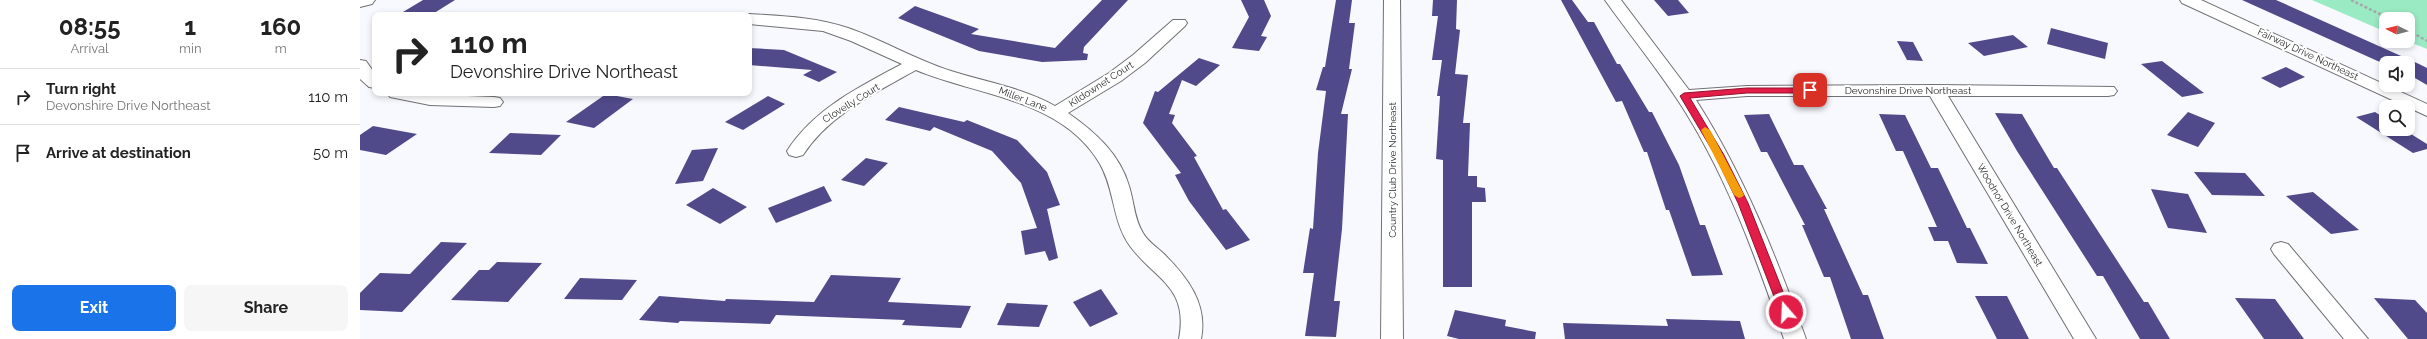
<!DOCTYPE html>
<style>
body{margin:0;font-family:Raleway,sans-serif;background:#f6f6f6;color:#222;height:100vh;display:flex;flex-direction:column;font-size:15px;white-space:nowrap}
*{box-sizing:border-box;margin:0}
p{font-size:13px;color:#767676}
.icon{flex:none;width:22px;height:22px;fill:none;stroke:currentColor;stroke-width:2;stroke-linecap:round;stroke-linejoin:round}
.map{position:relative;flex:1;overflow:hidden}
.panel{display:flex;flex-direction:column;background:#fff;width:360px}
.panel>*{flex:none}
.guide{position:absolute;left:12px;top:12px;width:380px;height:84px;border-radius:8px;box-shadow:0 2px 6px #0003;background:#fff;color:#222;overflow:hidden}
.needle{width:26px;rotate:276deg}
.controls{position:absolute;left:2019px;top:12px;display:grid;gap:8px}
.controls a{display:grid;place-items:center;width:36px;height:36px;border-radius:8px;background:#fff;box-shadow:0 2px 6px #0003;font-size:20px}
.pin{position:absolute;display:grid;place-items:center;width:34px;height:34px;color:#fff;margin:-17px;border-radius:8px;box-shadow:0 2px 6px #0006}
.me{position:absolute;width:44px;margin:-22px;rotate:341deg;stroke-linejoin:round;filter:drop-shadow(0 0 3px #0008)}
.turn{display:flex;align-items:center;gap:14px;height:84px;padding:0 12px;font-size:18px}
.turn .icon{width:52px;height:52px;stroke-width:2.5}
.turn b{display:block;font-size:28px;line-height:34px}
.eta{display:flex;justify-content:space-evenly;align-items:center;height:68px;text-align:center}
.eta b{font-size:24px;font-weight:700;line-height:28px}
.action{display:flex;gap:8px;margin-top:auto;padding:8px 12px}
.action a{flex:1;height:46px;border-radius:8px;background:#1a73e8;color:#fff;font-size:16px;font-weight:700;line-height:46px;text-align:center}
.action a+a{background:#f6f6f6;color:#222}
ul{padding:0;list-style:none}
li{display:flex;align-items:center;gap:12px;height:56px;padding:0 12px;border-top:1px solid #e0e0e0}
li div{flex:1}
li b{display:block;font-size:15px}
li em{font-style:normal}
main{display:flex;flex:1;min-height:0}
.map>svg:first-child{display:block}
.green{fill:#9aeac4}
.building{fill:#504a8a}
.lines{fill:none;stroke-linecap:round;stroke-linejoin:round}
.minor-casing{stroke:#717175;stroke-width:2}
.tertiary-casing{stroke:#717175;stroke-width:2}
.path{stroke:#a7a8ab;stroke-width:2.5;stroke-dasharray:3 2;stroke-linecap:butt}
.minor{fill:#fff;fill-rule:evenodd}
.tertiary{fill:#fff;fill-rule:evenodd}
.route{fill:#e11d48;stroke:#92132f}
.slow{fill:#f59e0b}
.labels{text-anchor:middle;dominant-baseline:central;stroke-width:4;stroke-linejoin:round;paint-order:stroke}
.street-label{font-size:10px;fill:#292a2b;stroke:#fff}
</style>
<main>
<section class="panel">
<div class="eta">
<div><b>08:55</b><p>Arrival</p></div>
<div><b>1</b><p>min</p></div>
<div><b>160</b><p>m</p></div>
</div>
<ul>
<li><svg class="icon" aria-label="right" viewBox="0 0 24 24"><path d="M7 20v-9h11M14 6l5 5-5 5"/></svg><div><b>Turn right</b><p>Devonshire Drive Northeast</p></div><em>110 m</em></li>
<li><svg class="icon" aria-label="arrive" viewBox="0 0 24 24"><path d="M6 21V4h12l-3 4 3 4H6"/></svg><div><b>Arrive at destination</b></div><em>50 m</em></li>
</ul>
<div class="action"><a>Exit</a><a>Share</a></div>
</section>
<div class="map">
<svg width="2067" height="339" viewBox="0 0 2067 339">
<rect width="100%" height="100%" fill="#f8f9fe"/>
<path class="green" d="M1952,0H2067V49L2047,41L2048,19H2026V32Z"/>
<g class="building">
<path d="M63,0H95L71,15H38Z"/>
<path d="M742,0H768L724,47L723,53L728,54L727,60L682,62L619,51L538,18L555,6L619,29L611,34L695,48Z"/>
<path d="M881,0H904L911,16L901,36L907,37L899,51L872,48L889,17Z"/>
<path d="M976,0H992L989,23H995L989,69H992L981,114H988L982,229L974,301H980L976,337L945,336L954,273H943L950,228L953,229L958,153L966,91L956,90L963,67H965Z"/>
<path d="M1073,0H1097L1096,29L1100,30L1095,74L1108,75L1103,123H1110L1108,176H1117V187L1125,188L1126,202H1112V287H1083V160L1076,159L1080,96H1077L1082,60H1072L1078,16H1072Z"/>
<path d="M1201,0H1212L1228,22H1234L1257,64H1260L1289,112H1292L1319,165L1340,225H1345L1363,275L1332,276L1309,210H1306L1287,152H1284L1262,101L1256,102Z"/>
<path d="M1294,0H1318L1329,13L1308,16Z"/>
<path d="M1882,0H1916L2059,64L2067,68V85L2048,74V63H2029L2026,61L2022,63Z"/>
<path d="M1691,28L1748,43L1745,59L1687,44Z"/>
<path d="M1653,35L1668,47L1624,56L1608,43Z"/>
<path d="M1537,41L1553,42L1563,61L1547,60Z"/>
<path d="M389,48L424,50L477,72L459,82L443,75L452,70L389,65Z"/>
<path d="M839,58L860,65L836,86L822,80L809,114L815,115L812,123L837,156L834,157L863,210L866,209L890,240L866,250L829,201L815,175L821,173L783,123L795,91L798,92Z"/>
<path d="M1802,61L1844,93L1822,97L1781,64Z"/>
<path d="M1926,67L1945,77L1920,88L1901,78Z"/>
<path d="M246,94L273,99L234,128L206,122Z"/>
<path d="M408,96L425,104L383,130L365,122Z"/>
<path d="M539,107L604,122L607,120L657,140L687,172L700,205L687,209L698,258L689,261L685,251L665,255L661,231L677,228L661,183L632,151L574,127L570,131L525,120Z"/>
<path d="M1828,112L1855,123L1838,147L1807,135Z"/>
<path d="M2015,112L2026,119V129H2043L2067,144V149L2053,153L1996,117Z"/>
<path d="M1635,113L1662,114L1694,168H1697L1784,302H1788L1810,339H1780L1743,276H1737L1657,151Z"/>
<path d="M1409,114L1434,165H1443L1467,209H1464L1503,295H1508L1524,339H1491L1470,277H1464L1442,225H1445L1407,152H1401L1384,115Z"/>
<path d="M1519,114L1545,115L1571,168H1578L1607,228H1610L1628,264L1597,263L1588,241H1574L1568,227H1577L1543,151H1536Z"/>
<path d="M13,126L57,134L26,155L0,150V135Z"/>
<path d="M150,133L201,135L181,155L129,153Z"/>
<path d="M358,148L343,181L315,184L332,150Z"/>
<path d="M506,158L528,163L504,186L481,180Z"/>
<path d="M1834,172L1885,173L1905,196L1852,195Z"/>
<path d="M464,186L472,201L416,223L408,208Z"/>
<path d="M353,188L387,207L360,224L326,205Z"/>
<path d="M1791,189L1828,194L1847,233L1808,228Z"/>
<path d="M1953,192L1999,230L1971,234L1926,196Z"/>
<path d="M81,242L107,243L42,312L0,310V293L20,273L50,274Z"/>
<path d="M137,262L182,263L148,302L91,300L119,270H129Z"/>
<path d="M471,275L541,278L528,302L611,306L601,328L542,325L545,320L416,315L410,324L320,321L318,323L279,320L299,296L365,301L366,299L454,302Z"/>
<path d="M220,278L277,280L262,300L204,299Z"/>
<path d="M741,289L758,314L730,327L713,302Z"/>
<path d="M1615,296H1647L1669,339H1637Z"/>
<path d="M1875,298L1915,299L1944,339H1904Z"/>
<path d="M2014,298L2055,300L2067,313V339H2048Z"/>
<path d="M647,303L688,305L679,327L637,325Z"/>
<path d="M1095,310L1146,320L1145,326L1176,332L1175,339H1099L1087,336Z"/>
<path d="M1306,319L1380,321L1385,339H1205L1203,323L1308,326Z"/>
</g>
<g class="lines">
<defs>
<g id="minor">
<path d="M1024,0H1040L1043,339H1021Z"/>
<path d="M1245,0H1261L1329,90L1387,86L1575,85L1754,87L1757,91L1754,95L1748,96H1588L1736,339H1714L1570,96H1387L1336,100C1384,175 1416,256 1446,339H1424C1397,261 1370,184 1326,113C1302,74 1272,38 1245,0Z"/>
<path d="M1820,0H1841L2067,104V116L1822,3Z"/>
<path d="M389,14C423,16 456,17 488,28C523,40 556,60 591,71C626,82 663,88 695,106L749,73L773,55L813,20H825L827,23L825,26L785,63L761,81L708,113C734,131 760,154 769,186C774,201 774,219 783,233C788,242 797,247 804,254C828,278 848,304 841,339H819C829,286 795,280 770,246C752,221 755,190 740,164C702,99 618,96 556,70C515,93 469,115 443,155L436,157L429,155L427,151C454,109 499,87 542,64L491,41L463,31L389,24V15H386Z"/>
<path d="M0,60L6,61L15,74V88L9,87L0,79Z"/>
<path d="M27,93L134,97L140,98L143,102L140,106L134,107L70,105L30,97Z"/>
<path d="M1921,242L1928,244L2008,339H1984L1914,254L1911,249L1914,244Z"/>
</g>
<path id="tertiary" d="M0,0H15L12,4L0,7Z"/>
</defs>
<use href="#minor" class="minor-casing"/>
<use href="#tertiary" class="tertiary-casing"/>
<g class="path">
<path d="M1991,0L2030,19"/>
<path d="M2048,30L2067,41"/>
</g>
<use href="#minor" class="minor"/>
<use href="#tertiary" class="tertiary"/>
</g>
<path class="route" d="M1387,88H1450L1454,90L1450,93H1387L1330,98L1364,155L1388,203L1431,312L1426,316L1420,312L1378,203L1355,155L1320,96L1324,93Z"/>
<path class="slow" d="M1345,127L1350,130L1384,195L1382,197L1379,198L1374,195L1341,130Z"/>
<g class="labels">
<g class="street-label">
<text transform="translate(1948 54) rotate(25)">Fairway Drive Northeast</text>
<text transform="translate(741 84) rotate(-33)">Kildownet Court</text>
<text x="1548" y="90">Devonshire Drive Northeast</text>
<text transform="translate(663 99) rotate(21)">Miller Lane</text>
<text transform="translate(491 103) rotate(-32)">Clovelly Court</text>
<text transform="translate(1032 170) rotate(-90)">Country Club Drive Northeast</text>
<text transform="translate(1650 215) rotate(59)">Woodnor Drive Northeast</text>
</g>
</g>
</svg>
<div class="controls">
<a><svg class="needle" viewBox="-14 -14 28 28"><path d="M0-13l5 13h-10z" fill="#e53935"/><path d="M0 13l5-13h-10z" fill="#767676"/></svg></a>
<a><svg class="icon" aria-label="sound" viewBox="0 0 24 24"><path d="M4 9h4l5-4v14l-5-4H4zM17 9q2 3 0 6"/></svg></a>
<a><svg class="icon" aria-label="search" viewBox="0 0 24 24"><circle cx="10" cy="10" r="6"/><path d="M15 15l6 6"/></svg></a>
</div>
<div class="pin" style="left:1450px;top:90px;background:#d93025"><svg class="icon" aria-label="arrive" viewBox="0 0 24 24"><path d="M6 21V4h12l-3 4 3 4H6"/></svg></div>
<svg class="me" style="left:1426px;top:312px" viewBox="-20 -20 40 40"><circle r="17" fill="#e11d48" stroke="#fff" stroke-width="3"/><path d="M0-11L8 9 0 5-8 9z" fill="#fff"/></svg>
<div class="guide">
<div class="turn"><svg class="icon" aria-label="right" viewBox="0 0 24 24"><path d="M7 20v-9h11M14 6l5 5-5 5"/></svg><div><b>110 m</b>Devonshire Drive Northeast</div></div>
</div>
</div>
</main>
